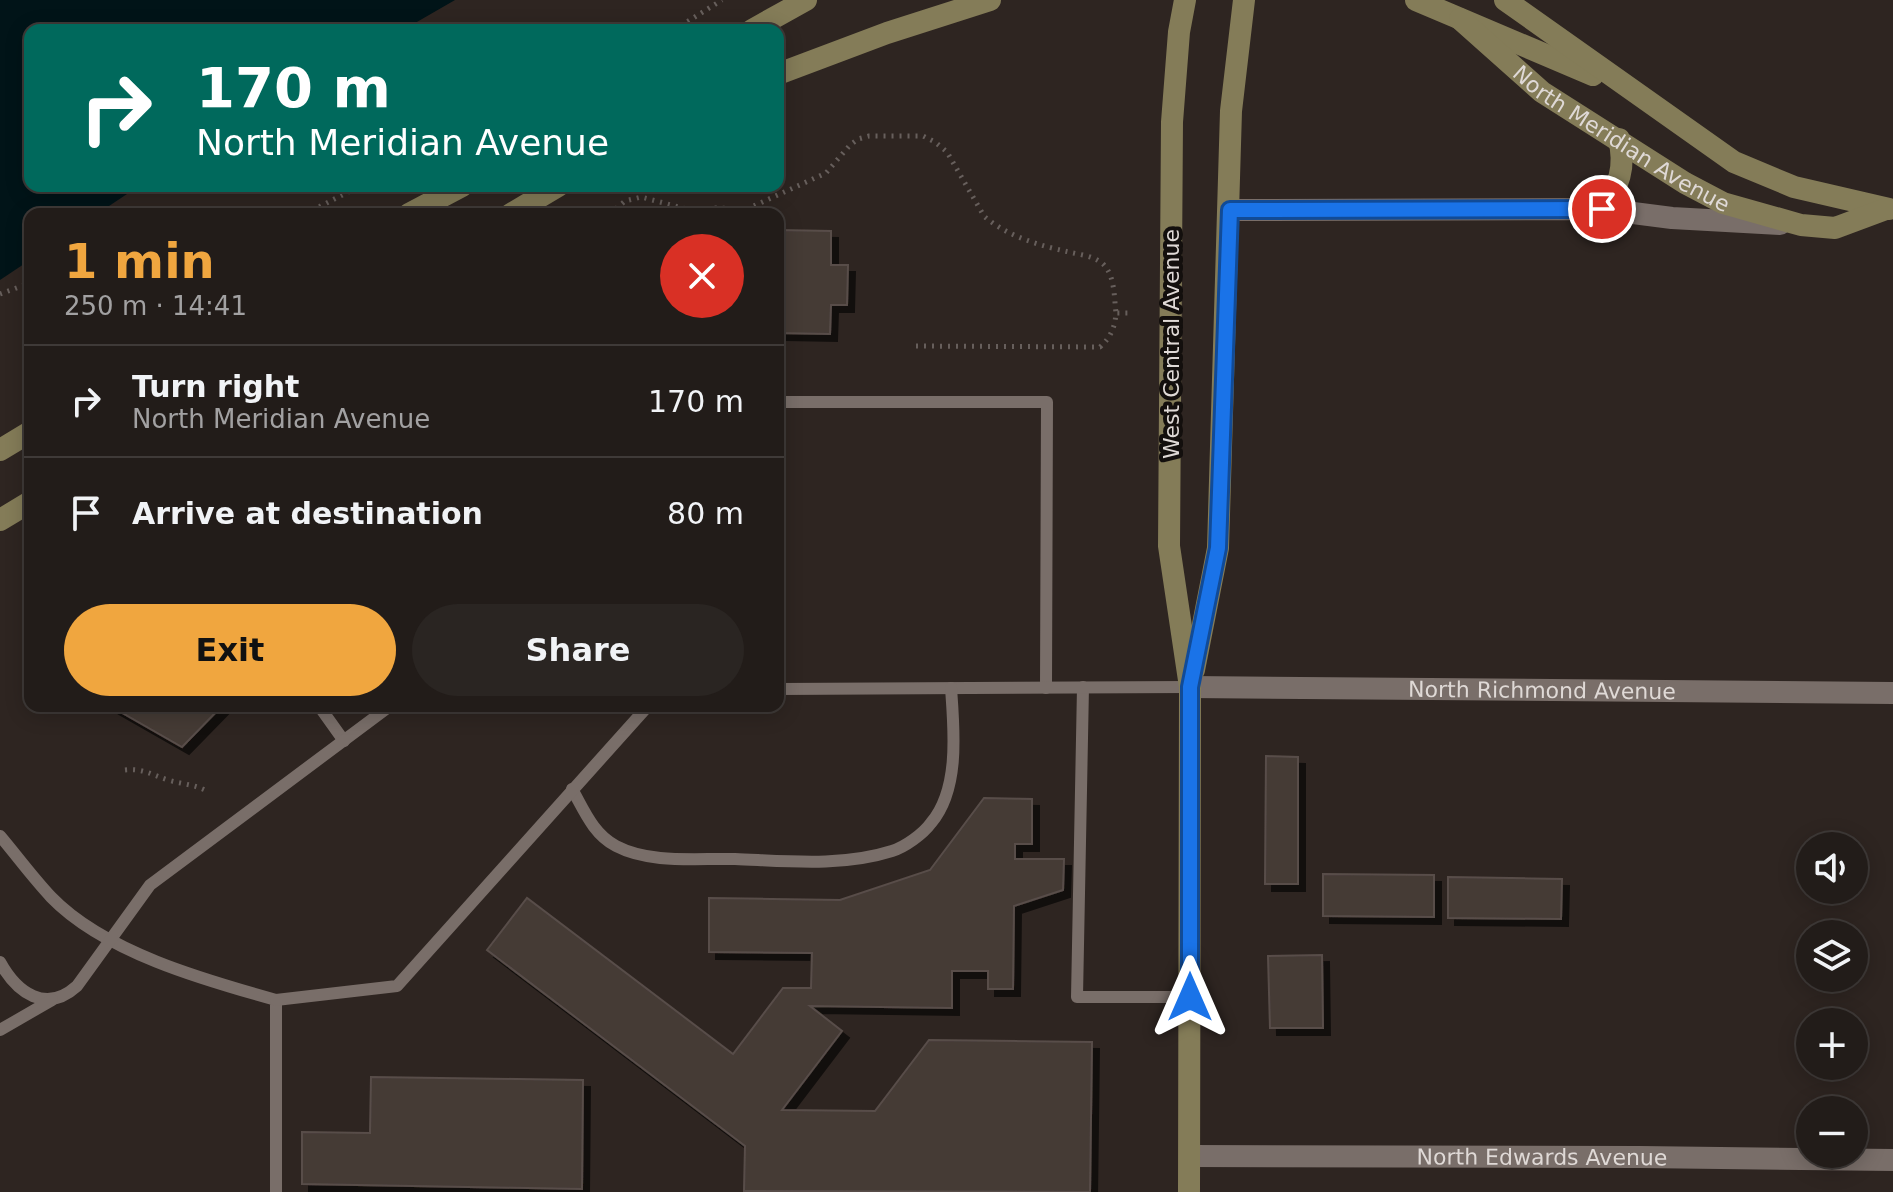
<!DOCTYPE html>
<meta charset="utf-8">
<style>
body{margin:0;font-family:"DejaVu Sans",sans-serif;background:#2a2522;color:#f1f3f6;height:100vh;display:flex;flex-direction:column;font-size:30px;white-space:nowrap}
*{box-sizing:border-box;margin:0}
p{font-size:26px;color:#a2a1a2}
.icon{flex:none;width:44px;height:44px;fill:none;stroke:currentColor;stroke-width:2;stroke-linecap:round;stroke-linejoin:round}
.map{position:relative;flex:1;overflow:hidden}
.drawer{position:absolute;left:24px;top:208px;width:760px;height:504px;display:flex;flex-direction:column;background:#221c19;border-radius:16px;box-shadow:0 4px 20px #0003,0 0 0 2px #3f3a38}
.drawer>*{flex:none}
.guide{position:absolute;left:24px;top:24px;width:760px;height:168px;border-radius:16px;box-shadow:0 4px 20px #0003,0 0 0 2px #3f3a38;background:#00695c;color:#fff;overflow:hidden}
.buttons{position:absolute;left:1796px;top:832px;display:grid;gap:16px}
.buttons a{display:grid;place-items:center;width:72px;height:72px;border-radius:50%;background:#221c19;box-shadow:0 4px 20px #0003,0 0 0 2px #3f3a38;font-size:40px}
.pin{position:absolute;display:grid;place-items:center;width:68px;height:68px;color:#fff;margin:-34px;border:4px solid #fff;border-radius:50%;box-shadow:0 2px 8px #0007}
.me{position:absolute;width:88px;margin:-44px;rotate:0deg;stroke-linejoin:round;filter:drop-shadow(0 0 6px #0008)}
.turn{display:flex;align-items:center;gap:28px;height:168px;padding:0 40px;font-size:36px}
.turn .icon{width:104px;height:104px;stroke-width:2.5}
.turn b{display:block;font-size:56px;line-height:68px}
.round{display:grid;place-items:center;flex:none;width:84px;height:84px;border-radius:42px;background:#2a2522}
.summary{display:flex;align-items:center;justify-content:space-between;height:136px;padding:0 40px}
h1{font-size:48px;font-weight:600;line-height:60px;color:#f0a63f}
.action{display:flex;gap:16px;margin-top:auto;padding:16px 40px}
.action a{flex:1;height:92px;border-radius:48px;background:#f0a63f;color:#111;font-size:32px;font-weight:600;line-height:92px;text-align:center}
.action a+a{background:#2a2522;color:#f1f3f6}
ul{padding:0;list-style:none}
li{display:flex;align-items:center;gap:24px;height:112px;padding:0 40px;border-top:2px solid #3f3a38}
li div{flex:1}
li b{display:block;font-size:30px}
li em{font-style:normal}
.map>svg:first-child{display:block}
.water{fill:#011418}
.building{fill:#443a36;stroke:#584d49;stroke-width:2;filter:url(#shadow)}
.lines{fill:none;stroke-linecap:round;stroke-linejoin:round}
.path{stroke:#675f5c;stroke-width:5;stroke-dasharray:2 6;stroke-linecap:butt}
.service{stroke:#796e69;stroke-width:12}
.minor{stroke:#796e69;stroke-width:22}
.secondary{stroke:#847c58;stroke-width:22}
.route-casing{stroke:#114b97;stroke-width:20}
.route{stroke:#1a73e8;stroke-width:14}
.labels{text-anchor:middle;dominant-baseline:central;stroke-width:8;stroke-linejoin:round;paint-order:stroke}
.street-label{font-size:22px;fill:#dfd9d6;stroke:#130f0d}
</style>
<div class="map">
<svg width="1893" height="1192" viewBox="0 0 1893 1192">
<defs>
<filter id="shadow"><feDropShadow dx="7" dy="7" stdDeviation="0" flood-color="#0009"/></filter>
</defs>
<rect width="100%" height="100%" fill="#2e2521"/>
<path class="water" d="M0,0H455L403,30H30V186H139L97,214H30V260L0,280Z"/>
<g class="building">
<path d="M778,230L831,231V265H848L847,305H831L830,334L778,333Z"/>
<path d="M222,706L182,747L112,707L113,706Z"/>
<path d="M1266,756L1298,757V884H1265Z"/>
<path d="M984,798L1032,799V844H1015V859H1064L1063,890L1014,906L1013,989H988V971H952V1008L810,1006L842,1031L782,1110L875,1111L929,1040L1092,1042L1090,1192L744,1191L745,1146L487,950L527,898L733,1054L783,988H811L812,953L709,952V898L840,900L930,870Z"/>
<path d="M1323,874L1434,875V917L1323,916Z"/>
<path d="M1448,877L1562,879L1561,919L1448,918Z"/>
<path d="M1322,955L1323,1028H1270L1268,956Z"/>
<path d="M371,1077L583,1080L582,1189L302,1184V1132L370,1133Z"/>
</g>
<g class="lines">
<g class="path">
<path d="M674,30L722,0"/>
<path d="M305,214L360,186"/>
<path d="M610,214L625,201L641,197L694,211L716,208L747,209L826,173L850,145L858,139L869,136H923L935,142L947,152L984,216C1006,236 1041,246 1069,252C1081,255 1095,256 1104,265C1115,277 1114,297 1116,313"/>
<path d="M0,294L30,283"/>
<path d="M916,346L1100,347C1111,337 1115,327 1116,313H1133"/>
<path d="M125,770C143,768 152,775 168,780C181,784 192,784 205,790"/>
</g>
<g class="service">
<path d="M778,402H1047L1046,688"/>
<path d="M1083,687L1077,997H1190"/>
<path d="M778,689L1190,687"/>
<path d="M319,706L344,741"/>
<path d="M572,789C584,810 593,834 616,846C650,864 697,858 735,859C786,861 842,867 892,851C905,847 923,834 931,823C960,789 954,730 951,688"/>
<path d="M0,836C17,856 33,878 51,897C104,952 204,980 276,1000V1192"/>
<path d="M0,962C17,993 46,1014 77,986L150,885L390,706"/>
<path d="M276,1000L397,986L648,706"/>
<path d="M0,1030L52,1000"/>
</g>
<g class="minor">
<path d="M1230,210L1602,209L1672,218L1780,224"/>
<path id="s1" d="M1190,687L1893,693"/>
<path id="s2" d="M1190,1156L1640,1157L1893,1160"/>
</g>
<g class="secondary">
<path d="M1185,0L1179,32L1172,122L1169,546L1190,687L1189,1192"/>
<path d="M1416,0L1593,75"/>
<path d="M1505,0L1734,162L1794,187L1889,209"/>
<path id="s3" d="M1460,19L1542,92L1685,183L1723,203L1801,225L1835,228L1886,209"/>
<path d="M752,30L806,0"/>
<path d="M778,74L887,33L990,0"/>
<path d="M1602,209C1619,187 1626,167 1619,139"/>
<path d="M409,214L462,186"/>
<path d="M511,214L558,186"/>
<path d="M0,450L30,432"/>
<path d="M0,520L30,502"/>
<path d="M1194,670L1218,548L1231,111L1244,0"/>
</g>
</g>
<g class="lines">
<defs>
<path id="route" d="M1190,997V687L1218,548L1230,210L1602,209"/>
</defs>
<use href="#route" class="route-casing"/>
<use href="#route" class="route"/>
</g>
<g class="labels">
<g class="street-label">
<text stroke="none"><textPath href="#s3" startOffset="202">North Meridian Avenue</textPath></text>
<text transform="translate(1171 344) rotate(-90)">West Central Avenue</text>
<text stroke="none"><textPath href="#s1" startOffset="352">North Richmond Avenue</textPath></text>
<text stroke="none"><textPath href="#s2" startOffset="352">North Edwards Avenue</textPath></text>
</g>
</g>
</svg>
<div class="buttons">
<a><svg class="icon" aria-label="sound" viewBox="0 0 24 24"><path d="M4 9h4l5-4v14l-5-4H4zM17 9q2 3 0 6"/></svg></a>
<a><svg class="icon" aria-label="layers" viewBox="0 0 24 24"><path d="M12 4l9 5-9 5-9-5zM3 14l9 5 9-5"/></svg></a>
<a>+</a>
<a>−</a>
</div>
<div class="pin" style="left:1602px;top:209px;background:#d93025"><svg class="icon" aria-label="arrive" viewBox="0 0 24 24"><path d="M6 21V4h12l-3 4 3 4H6"/></svg></div>
<svg class="me" style="left:1190px;top:997px" viewBox="-20 -20 40 40"><path d="M0-17L14 15 0 8-14 15z" fill="#1a73e8" stroke="#fff" stroke-width="4"/></svg>
<div class="guide">
<div class="turn"><svg class="icon" aria-label="right" viewBox="0 0 24 24"><path d="M7 20v-9h11M14 6l5 5-5 5"/></svg><div><b>170 m</b>North Meridian Avenue</div></div>
</div>
<section class="drawer">
<div class="summary"><div><h1>1 min</h1><p>250 m · 14:41</p></div><a class="round" style="background:#d93025;color:#fff"><svg class="icon" aria-label="close" viewBox="0 0 24 24"><path d="M6 6l12 12M18 6L6 18"/></svg></a></div>
<ul>
<li><svg class="icon" aria-label="right" viewBox="0 0 24 24"><path d="M7 20v-9h11M14 6l5 5-5 5"/></svg><div><b>Turn right</b><p>North Meridian Avenue</p></div><em>170 m</em></li>
<li><svg class="icon" aria-label="arrive" viewBox="0 0 24 24"><path d="M6 21V4h12l-3 4 3 4H6"/></svg><div><b>Arrive at destination</b></div><em>80 m</em></li>
</ul>
<div class="action"><a>Exit</a><a>Share</a></div>
</section>
</div>
